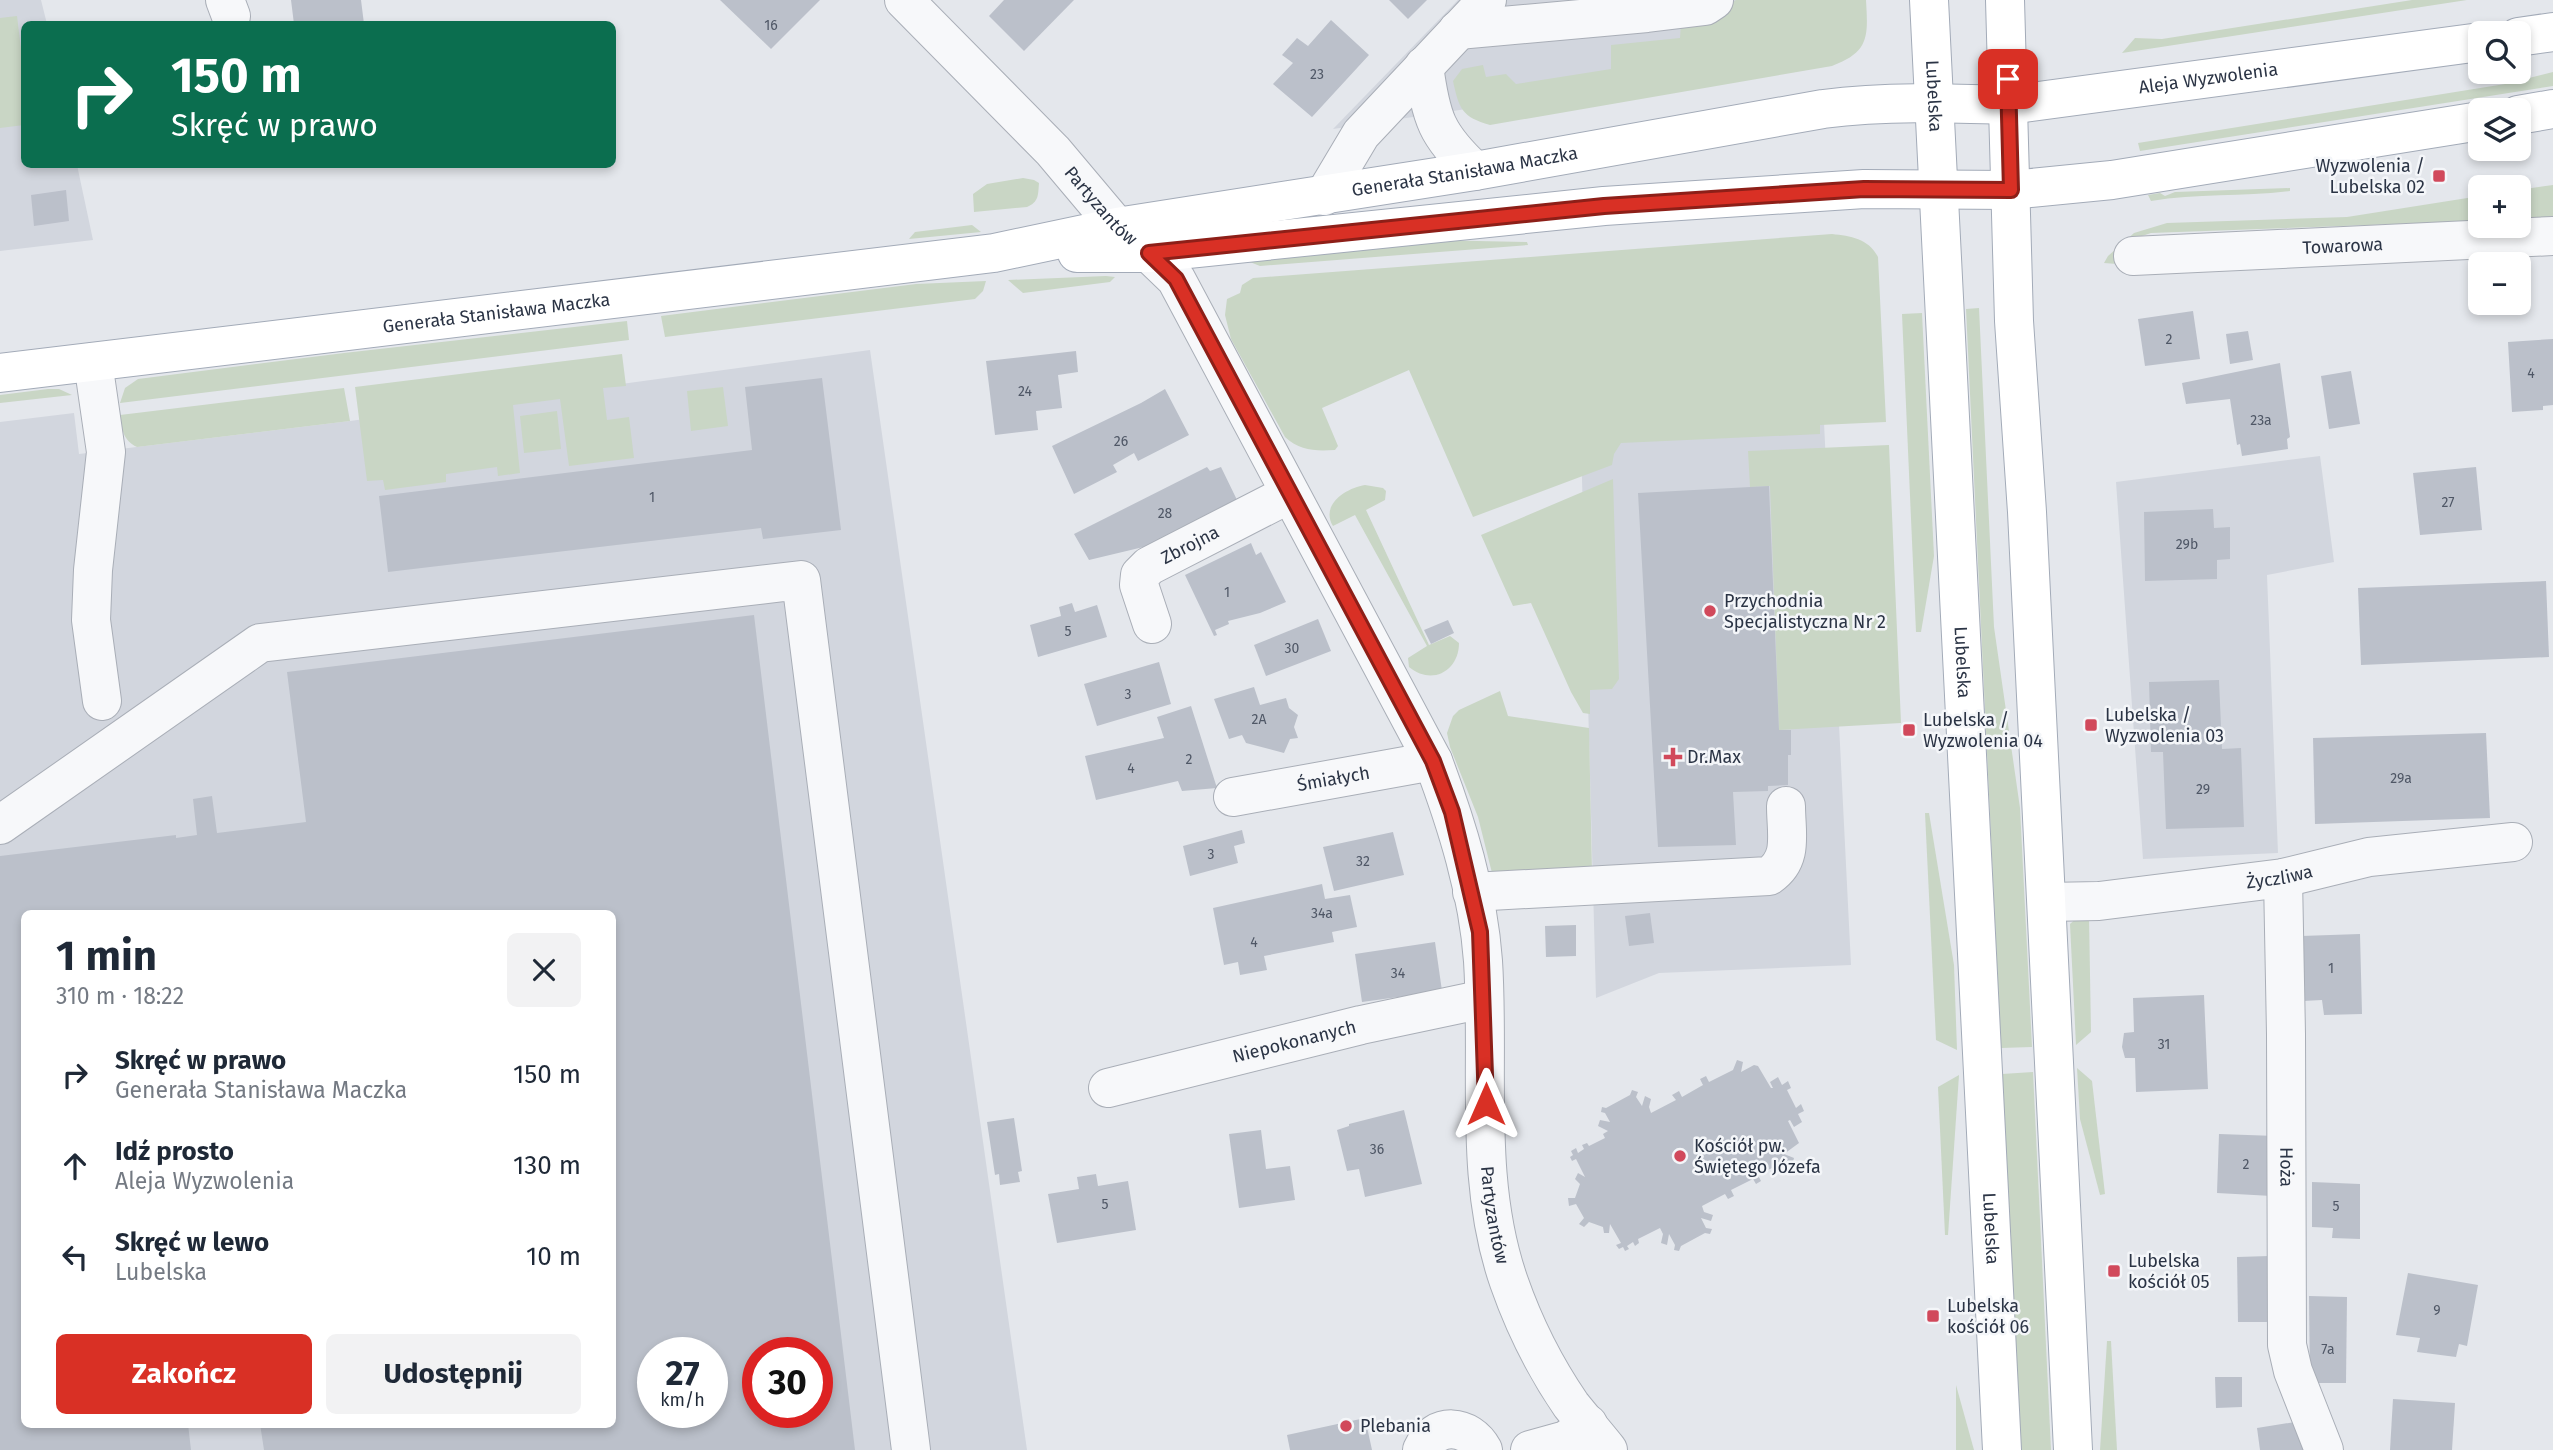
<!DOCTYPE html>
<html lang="pl">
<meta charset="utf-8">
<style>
body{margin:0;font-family:"Fira Sans",sans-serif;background:#f2f2f3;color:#1f2937;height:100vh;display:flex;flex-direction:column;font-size:26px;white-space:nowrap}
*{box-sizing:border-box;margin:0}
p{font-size:23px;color:#747a83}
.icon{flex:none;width:38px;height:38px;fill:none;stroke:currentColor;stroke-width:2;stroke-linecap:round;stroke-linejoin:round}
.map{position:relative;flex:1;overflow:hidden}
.sheet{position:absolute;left:21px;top:910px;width:595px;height:518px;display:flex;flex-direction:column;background:#fff;border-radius:10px;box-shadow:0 4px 10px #0003}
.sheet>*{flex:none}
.hud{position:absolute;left:21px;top:21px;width:595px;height:147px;border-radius:10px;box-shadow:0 4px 10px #0003;background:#0b6e4f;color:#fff;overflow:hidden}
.tools{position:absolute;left:2468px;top:21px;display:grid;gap:14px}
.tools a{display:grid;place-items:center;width:63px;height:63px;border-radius:10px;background:#fff;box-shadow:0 4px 10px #0003;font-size:35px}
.speed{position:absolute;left:637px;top:1337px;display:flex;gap:14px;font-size:35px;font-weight:700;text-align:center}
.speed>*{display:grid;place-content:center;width:91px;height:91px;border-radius:50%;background:#fff;box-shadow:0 4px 10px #0003;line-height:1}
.speed small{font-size:18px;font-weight:400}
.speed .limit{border:10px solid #d22;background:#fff;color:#111}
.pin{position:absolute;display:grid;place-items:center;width:60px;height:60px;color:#fff;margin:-30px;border-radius:14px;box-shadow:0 4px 10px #0006}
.me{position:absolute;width:77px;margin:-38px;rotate:0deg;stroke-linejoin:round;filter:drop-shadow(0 0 5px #0008)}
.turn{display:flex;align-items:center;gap:24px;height:147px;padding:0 35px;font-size:32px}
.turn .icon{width:91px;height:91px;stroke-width:2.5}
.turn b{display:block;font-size:49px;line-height:60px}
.round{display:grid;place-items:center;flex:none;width:74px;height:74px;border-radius:10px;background:#f2f2f3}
.headline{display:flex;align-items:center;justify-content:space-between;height:119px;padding:0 35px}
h1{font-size:42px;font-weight:700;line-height:52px}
.action{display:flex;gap:14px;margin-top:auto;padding:14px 35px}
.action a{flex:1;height:80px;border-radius:10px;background:#d93025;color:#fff;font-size:28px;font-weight:700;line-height:80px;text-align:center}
.action a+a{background:#f2f2f3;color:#1f2937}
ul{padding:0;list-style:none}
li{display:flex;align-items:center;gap:21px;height:91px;padding:0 35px}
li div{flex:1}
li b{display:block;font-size:26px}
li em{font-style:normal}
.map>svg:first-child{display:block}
.built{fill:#d2d6de;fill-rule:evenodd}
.green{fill:#c9d6c5}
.building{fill:#bbc0ca;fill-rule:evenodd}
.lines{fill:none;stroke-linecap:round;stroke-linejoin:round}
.minor-casing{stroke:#a9aeb7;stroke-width:40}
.major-casing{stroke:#a3abb8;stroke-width:40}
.minor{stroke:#f7f8fa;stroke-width:38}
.major{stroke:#fff;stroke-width:38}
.route-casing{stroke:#8d1f18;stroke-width:18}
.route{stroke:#d93025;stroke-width:12}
.poi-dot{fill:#d1495b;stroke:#f4f6f9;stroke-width:2.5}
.labels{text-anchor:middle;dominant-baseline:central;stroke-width:5;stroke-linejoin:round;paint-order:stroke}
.number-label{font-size:14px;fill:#4f5766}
.street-label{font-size:18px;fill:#2b3445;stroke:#f4f6f9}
.poi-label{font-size:18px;fill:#2b3445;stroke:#f4f6f9;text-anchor:start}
</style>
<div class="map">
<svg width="2553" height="1450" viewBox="0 0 2553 1450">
<rect width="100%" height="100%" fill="#e4e7ec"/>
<g class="built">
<path d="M0,0H41L47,24H24V164L77,165L93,240L0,251Z"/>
<path d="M1458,0H1777L1580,92L1333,129Z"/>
<path d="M870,350L1027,1450H0V422L74,413L79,454L350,421ZM24,914H612V1424H24ZM653,1353H712V1412H653ZM758,1353H817V1412H758Z"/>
<path d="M1822,383L1851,965L1659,973L1596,998L1580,404Z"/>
<path d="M2320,456L2334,562L2267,575L2278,853L2143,859L2116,482Z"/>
</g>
<g class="green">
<path d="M1736,0H1866C1868,36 1870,52 1832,66L1490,125C1462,117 1459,109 1453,81L1462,69L1483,65L1486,77L1506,74L1516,84L1611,69V45L1680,38L1681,23L1702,20Z"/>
<path d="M2412,0H2467L2122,53L2135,38L2162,39Z"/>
<path d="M17,16L24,74V125L0,128V18Z"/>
<path d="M2553,72V86L2140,151L2138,143L2505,84Z"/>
<path d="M1023,178L1034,180L1039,183C1038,195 1039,202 1027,207L974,212L973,194L987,184Z"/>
<path d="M2553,185V219L2518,220V190Z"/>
<path d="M2290,188V191C2244,197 2197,193 2151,201L2148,195L2160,193L2165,196L2175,192Z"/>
<path d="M2480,196V221L2151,233L2139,237L2117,264L2104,263L2108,256L2134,233L2167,223L2347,217Z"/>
<path d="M972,225L981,232L909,239L915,232Z"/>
<path d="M1832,234C1851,236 1869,239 1878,257L1886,422L1820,425V434L1621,443L1614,454L1612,465L1473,517L1409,370L1322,408L1338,446L1335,450C1315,451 1300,451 1285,437L1231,339L1225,315L1227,299L1240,293L1242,285L1253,278Z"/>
<path d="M1428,240L1527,242L1528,245L1260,266L1250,262Z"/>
<path d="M1106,276L1115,277L1110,282L1023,293L1008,280Z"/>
<path d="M986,281L983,291L975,299L665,337L661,316L916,284Z"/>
<path d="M1979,308L1994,627L2020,808L2032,1047L2001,1048L1966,309Z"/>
<path d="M1922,313L1934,556L1921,632H1916L1902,314Z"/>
<path d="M627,321L629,340L120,403L125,388L138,379L344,353Z"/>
<path d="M622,354L626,386L603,388L607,420L629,417L634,458L569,466L560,399L513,405L520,473L498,476L497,467L446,474V482L385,490L383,480L367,481L355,387Z"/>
<path d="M723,387L728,426L691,431L687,391Z"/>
<path d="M344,388L350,421L137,447C123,440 122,430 120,415Z"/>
<path d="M48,389H59L72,395L0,403V395Z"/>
<path d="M557,411L561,449L524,453L520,416Z"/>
<path d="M1889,445L1901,723L1779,730L1770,486L1750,487L1748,451Z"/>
<path d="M1613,479L1619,679L1612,689L1590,690V714L1583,713L1571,692L1531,603L1513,606L1481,535Z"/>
<path d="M1365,485L1383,488L1386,491L1385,500L1366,510L1429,645L1450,636L1459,643C1459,671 1432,686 1409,667L1408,658L1427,646L1355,515L1333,526C1320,505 1346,488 1365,485Z"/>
<path d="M1500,691L1508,716L1589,728L1592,872L1494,881L1478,817L1450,747L1447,733L1453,716L1459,710Z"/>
<path d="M1925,813H1929L1954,965L1957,1050L1936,1040Z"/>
<path d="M2089,916L2091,1032L2076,1045L2070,924L2078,917Z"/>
<path d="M2077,1068L2092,1081L2105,1194L2100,1195L2080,1119Z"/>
<path d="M2033,1072L2051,1450H2021L2002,1074Z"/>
<path d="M1959,1075L1948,1235H1945L1938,1087Z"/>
<path d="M2107,1341H2111L2117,1450H2100Z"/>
<path d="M1956,1385L1974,1450H1956Z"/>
</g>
<g class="building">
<path d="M291,0H361L364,24H294Z"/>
<path d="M720,0H820L771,49Z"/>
<path d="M1004,0H1074L1024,51L989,16Z"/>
<path d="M1389,0H1427L1408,19Z"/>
<path d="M1331,20L1369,55L1312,117L1273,84L1293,63L1282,55L1297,38L1308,46Z"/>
<path d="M66,190L69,221L34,226L31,195Z"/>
<path d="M2193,311L2200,359L2145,366L2138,319Z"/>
<path d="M2248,331L2253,360L2230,364L2226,334Z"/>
<path d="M2553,339V405L2543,406V410L2512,412L2508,342Z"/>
<path d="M1076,351L1078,372L1058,375L1062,408L1036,411L1038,430L995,435L986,361Z"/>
<path d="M2280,363L2290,437L2287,439L2288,449L2242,456L2240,444L2237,445L2230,399L2186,404L2182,383Z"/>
<path d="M2351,371L2360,424L2329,429L2321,376Z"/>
<path d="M822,378L841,530L763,539L761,528L388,572L379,496L752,450L745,387Z"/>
<path d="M1165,389L1189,435L1138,461L1134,453L1113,465L1117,472L1074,494L1052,446L1141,403Z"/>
<path d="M1207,467L1210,471L1221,467L1237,500L1160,543L1089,560L1074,534Z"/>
<path d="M2476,467L2482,530L2420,535L2413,473Z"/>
<path d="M1769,486L1779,730H1791V755H1788V785L1768,786V791L1733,792L1736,845L1658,847L1638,493Z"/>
<path d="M2213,509L2214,528L2230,527V559L2217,560V579L2145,581L2144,512Z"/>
<path d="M1251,543L1256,555L1261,552L1286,602L1260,613L1228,621L1229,624L1215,630L1217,635L1214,636L1185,575Z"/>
<path d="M2546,581L2549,657L2361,665L2358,588Z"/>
<path d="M1072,603L1075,612L1097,605L1107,637L1038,657L1030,625L1061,616L1059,607Z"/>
<path d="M754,615L855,1450H264L260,1424H612V914H24V1424H188L191,1450H0V856L176,835V838L197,835L193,799L212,796L217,833L306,822L287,672ZM653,1353H712V1412H653ZM758,1353H817V1412H758Z"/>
<path d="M1318,619L1331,651L1266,676L1254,645Z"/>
<path d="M1448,620L1454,633L1431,644L1424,630Z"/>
<path d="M1159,662L1171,704L1097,726L1084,684Z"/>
<path d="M2219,680L2222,749L2241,748L2244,827L2166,829L2163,752H2151L2149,682Z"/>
<path d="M1254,687L1260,705L1286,698L1289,708L1298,715L1294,727L1298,738L1290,739L1284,753L1246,743L1242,735L1229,739L1214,699Z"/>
<path d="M1191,706L1217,788L1182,791L1178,781L1096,800L1085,756L1164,738L1157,717Z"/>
<path d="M2486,733L2490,818L2315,824L2313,738Z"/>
<path d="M1242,830L1245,843L1234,846L1238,863L1190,876L1183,846Z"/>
<path d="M1393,832L1404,875L1334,891L1323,847Z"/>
<path d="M1322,884L1325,899L1350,895L1357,927L1332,932L1334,942L1264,956L1267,970L1240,975L1238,962L1224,965L1213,908Z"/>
<path d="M1650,913L1654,943L1629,946L1625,916Z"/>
<path d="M1576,925V956L1546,957L1545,926Z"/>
<path d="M2360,934L2362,1014L2324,1015L2322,1000L2303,1001L2301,936Z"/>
<path d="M1435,942L1442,991L1362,1002L1355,954Z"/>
<path d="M2204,995L2208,1089L2136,1092L2135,1058H2125L2122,1047L2124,1033L2134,1032L2133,998Z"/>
<path d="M1737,1060L1743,1062L1741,1072L1754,1065L1758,1066L1771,1088H1773L1770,1082L1778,1077L1782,1085L1788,1081L1791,1088L1787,1090L1796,1108L1801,1104L1804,1111L1798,1114L1802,1122L1794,1127L1790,1120L1788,1121L1799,1143L1784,1154L1794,1158L1792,1165L1784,1162L1758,1175L1761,1181L1756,1184L1753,1179L1731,1190L1734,1196L1728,1199L1725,1194L1702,1206L1704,1212L1713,1215L1711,1221L1701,1218L1706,1228L1712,1229L1710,1234L1705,1233L1681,1246L1679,1251L1674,1250L1675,1245L1669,1234L1667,1245L1661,1243L1663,1234L1660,1228L1638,1239L1639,1243L1635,1246L1633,1242L1627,1246L1629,1249L1625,1251L1623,1247L1619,1249L1616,1245L1621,1243L1610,1224L1609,1233H1604L1603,1227L1589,1222L1584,1227L1579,1224L1584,1218L1576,1204L1569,1206L1568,1198H1575L1580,1184L1575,1179L1578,1173L1585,1177L1576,1159L1572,1161L1570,1157L1573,1155L1571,1151L1576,1148L1578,1153L1584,1149L1582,1145L1587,1143L1589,1146L1605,1138L1603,1134L1608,1131L1598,1126L1600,1120L1610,1122L1605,1113L1601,1112L1602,1107L1606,1108L1630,1095L1632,1090L1638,1092L1636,1097L1642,1106L1645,1096L1651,1099L1649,1107L1651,1113L1676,1100L1672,1095L1679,1091L1682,1097L1703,1085L1700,1079L1706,1076L1709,1082L1733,1070Z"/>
<path d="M1404,1110L1422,1184L1365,1197L1359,1169L1347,1171L1337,1130L1349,1126V1124Z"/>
<path d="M1014,1118L1022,1171L1018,1172L1020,1182L1000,1185L999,1174L995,1175L987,1122Z"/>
<path d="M1261,1130L1266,1169L1290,1166L1295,1200L1239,1208L1229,1134Z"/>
<path d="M2219,1134L2276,1136L2272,1196L2217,1193Z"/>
<path d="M1096,1174L1098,1186L1128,1181L1136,1230L1057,1243L1048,1194L1079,1189L1077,1177Z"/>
<path d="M2312,1182L2360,1184V1239L2332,1238L2333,1228L2312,1227Z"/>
<path d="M2269,1256L2271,1322H2238L2237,1257Z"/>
<path d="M2408,1273L2478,1285L2467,1346L2459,1344L2456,1357L2417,1352L2420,1338L2396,1335Z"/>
<path d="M2309,1296L2347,1297L2346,1383H2310Z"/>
<path d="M2215,1377H2242V1407L2216,1408Z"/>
<path d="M2393,1399L2455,1403L2452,1450H2390Z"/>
<path d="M1365,1418L1372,1450H1290L1287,1435Z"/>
<path d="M2301,1421L2305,1450H2260L2257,1428Z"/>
</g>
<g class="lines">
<defs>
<g id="minor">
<path d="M225,0L231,16"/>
<path id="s1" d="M904,0L1053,151L1117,227L1149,253L1176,279L1433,761C1457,825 1478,892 1483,961C1490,1068 1473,1179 1509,1282C1524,1325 1545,1367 1571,1405C1583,1420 1596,1435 1608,1450"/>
<path d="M1458,30L1647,13L1705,6L1714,0"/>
<path d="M1424,66C1431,118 1436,135 1475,171"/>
<path d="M1324,196L1361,134L1487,0"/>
<path id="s2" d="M2133,256L2553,236"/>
<path d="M93,362L106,452L93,570L91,620L102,701"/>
<path id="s3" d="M1152,624L1139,585L1140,575L1149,566L1289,494"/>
<path id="s4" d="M1233,797L1433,761"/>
<path d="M0,825L260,643L801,580L911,1450"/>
<path id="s5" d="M2283,878L2286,1034L2287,1345L2293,1371L2324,1450"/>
<path d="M1472,892L1769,876C1794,859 1786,834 1786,806"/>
<path id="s6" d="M2047,902L2099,901L2283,878L2369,857L2513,842"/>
<path id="s7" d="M1108,1088L1361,1025L1484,999"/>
<path d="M1422,1450C1435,1421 1469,1424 1483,1450"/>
<path d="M1530,1450L1566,1440L1588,1424"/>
</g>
<g id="major">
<path id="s8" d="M1929,0L2002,1450"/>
<path d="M2005,0L2014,321L2027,512L2073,1450"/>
<path d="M2518,37L2553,32"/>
<path d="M2518,115L2553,109"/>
<path d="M1077,253H1149L1604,206L1864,189L2011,190L2112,180L2480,121"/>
<path id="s9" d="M0,373L994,253L1117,227L1475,171L1823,109C1885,101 1947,103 2009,105L2480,42"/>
</g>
</defs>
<use href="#minor" class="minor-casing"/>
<use href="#major" class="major-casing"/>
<use href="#minor" class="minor"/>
<use href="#major" class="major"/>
</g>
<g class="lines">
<defs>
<path id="route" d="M1486,1104L1480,932L1452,812L1433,761L1176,279L1149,253L1604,206L1864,189L2011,190L2008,79"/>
</defs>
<use href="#route" class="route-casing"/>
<use href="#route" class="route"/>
</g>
<g class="poi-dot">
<rect x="2432" y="169" width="14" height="14" rx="3.5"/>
<circle cx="1710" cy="611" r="7"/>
<rect x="2084" y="718" width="14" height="14" rx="3.5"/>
<rect x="1902" y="723" width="14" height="14" rx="3.5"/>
<path d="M1669.5 746.5h7v7h7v7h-7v7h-7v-7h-7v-7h7z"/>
<circle cx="1680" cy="1156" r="7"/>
<rect x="2107" y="1264" width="14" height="14" rx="3.5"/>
<rect x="1926" y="1309" width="14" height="14" rx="3.5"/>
<circle cx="1346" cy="1426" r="7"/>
</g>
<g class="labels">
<g class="number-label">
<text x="771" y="25">16</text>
<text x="1317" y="74">23</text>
<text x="2169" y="339">2</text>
<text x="2531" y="373">4</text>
<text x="1025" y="391">24</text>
<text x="2261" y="420">23a</text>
<text x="1121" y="441">26</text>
<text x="652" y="497">1</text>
<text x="2448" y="502">27</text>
<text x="1165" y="513">28</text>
<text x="2187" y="544">29b</text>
<text x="1227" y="592">1</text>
<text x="1068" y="631">5</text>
<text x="1292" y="648">30</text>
<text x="1128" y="694">3</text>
<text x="1259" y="719">2A</text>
<text x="1189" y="759">2</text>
<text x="1131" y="768">4</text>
<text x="2401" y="778">29a</text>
<text x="2203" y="789">29</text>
<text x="1211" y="854">3</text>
<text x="1363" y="861">32</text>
<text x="1322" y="913">34a</text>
<text x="1254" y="942">4</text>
<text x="2331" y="968">1</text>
<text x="1398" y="973">34</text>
<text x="2164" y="1044">31</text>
<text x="1377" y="1149">36</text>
<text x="2246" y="1164">2</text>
<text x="1105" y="1204">5</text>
<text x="2336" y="1206">5</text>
<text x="2437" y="1310">9</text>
<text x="2328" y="1349">7a</text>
</g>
<g class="street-label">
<text stroke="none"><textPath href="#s9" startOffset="2230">Aleja Wyzwolenia</textPath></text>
<text stroke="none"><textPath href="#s8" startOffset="96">Lubelska</textPath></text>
<text stroke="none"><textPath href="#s9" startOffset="1479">Generała Stanisława Maczka</textPath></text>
<text stroke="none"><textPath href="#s1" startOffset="285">Partyzantów</textPath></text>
<text stroke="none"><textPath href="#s2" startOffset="210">Towarowa</textPath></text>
<text stroke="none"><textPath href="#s9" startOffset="500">Generała Stanisława Maczka</textPath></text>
<text stroke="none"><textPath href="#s3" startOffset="110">Zbrojna</textPath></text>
<text stroke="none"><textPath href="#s8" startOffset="663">Lubelska</textPath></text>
<text stroke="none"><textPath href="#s4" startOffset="102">Śmiałych</textPath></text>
<text stroke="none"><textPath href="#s6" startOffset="234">Życzliwa</textPath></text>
<text stroke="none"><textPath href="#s7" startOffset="192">Niepokonanych</textPath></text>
<text stroke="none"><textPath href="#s5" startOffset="289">Hoża</textPath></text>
<text stroke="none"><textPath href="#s1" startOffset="1398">Partyzantów</textPath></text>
<text stroke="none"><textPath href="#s8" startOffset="1230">Lubelska</textPath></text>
</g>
<g class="poi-label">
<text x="2425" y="166" text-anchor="end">Wyzwolenia /<tspan x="2425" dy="21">Lubelska 02</tspan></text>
<text x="1724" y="601">Przychodnia<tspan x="1724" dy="21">Specjalistyczna Nr 2</tspan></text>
<text x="2105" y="715">Lubelska /<tspan x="2105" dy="21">Wyzwolenia 03</tspan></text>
<text x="1923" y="720">Lubelska /<tspan x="1923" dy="21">Wyzwolenia 04</tspan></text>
<text x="1687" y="757">Dr.Max</text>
<text x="1694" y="1146">Kościół pw.<tspan x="1694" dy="21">Świętego Józefa</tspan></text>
<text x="2128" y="1261">Lubelska<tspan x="2128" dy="21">kościół 05</tspan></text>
<text x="1947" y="1306">Lubelska<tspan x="1947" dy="21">kościół 06</tspan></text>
<text x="1360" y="1426">Plebania</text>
</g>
</g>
</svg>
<div class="tools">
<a><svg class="icon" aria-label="search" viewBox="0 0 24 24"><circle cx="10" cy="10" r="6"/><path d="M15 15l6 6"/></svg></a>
<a><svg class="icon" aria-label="layers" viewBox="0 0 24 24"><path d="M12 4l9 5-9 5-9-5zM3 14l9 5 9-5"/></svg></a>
<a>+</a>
<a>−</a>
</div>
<div class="speed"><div>27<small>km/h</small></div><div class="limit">30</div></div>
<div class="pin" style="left:2008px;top:79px;background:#d93025"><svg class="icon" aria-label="arrive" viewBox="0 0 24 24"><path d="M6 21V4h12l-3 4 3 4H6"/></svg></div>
<svg class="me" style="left:1486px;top:1104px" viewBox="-20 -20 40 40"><path d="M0-17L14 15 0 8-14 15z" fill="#d93025" stroke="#fff" stroke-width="4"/></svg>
<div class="hud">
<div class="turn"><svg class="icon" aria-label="right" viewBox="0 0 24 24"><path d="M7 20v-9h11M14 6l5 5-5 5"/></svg><div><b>150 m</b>Skręć w prawo</div></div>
</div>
<section class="sheet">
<div class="headline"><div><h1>1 min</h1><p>310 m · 18:22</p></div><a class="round"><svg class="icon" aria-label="close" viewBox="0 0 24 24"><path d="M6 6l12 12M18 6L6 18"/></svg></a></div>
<ul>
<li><svg class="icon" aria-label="right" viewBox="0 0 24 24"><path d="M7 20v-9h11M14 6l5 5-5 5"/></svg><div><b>Skręć w prawo</b><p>Generała Stanisława Maczka</p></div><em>150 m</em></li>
<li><svg class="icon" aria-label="ahead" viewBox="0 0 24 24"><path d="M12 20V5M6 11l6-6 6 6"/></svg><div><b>Idź prosto</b><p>Aleja Wyzwolenia</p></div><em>130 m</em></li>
<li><svg class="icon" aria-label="left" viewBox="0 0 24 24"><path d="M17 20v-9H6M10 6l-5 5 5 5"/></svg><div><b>Skręć w lewo</b><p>Lubelska</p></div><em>10 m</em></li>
</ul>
<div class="action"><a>Zakończ</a><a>Udostępnij</a></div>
</section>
</div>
